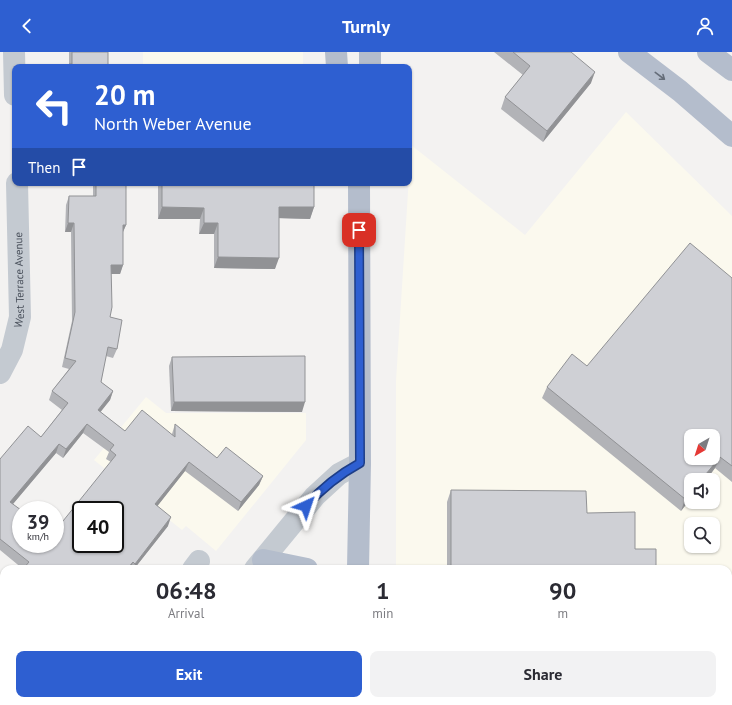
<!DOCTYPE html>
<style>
body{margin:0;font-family:"PT Sans",sans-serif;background:#f2f2f3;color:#2b2b33;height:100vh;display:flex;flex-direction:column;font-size:15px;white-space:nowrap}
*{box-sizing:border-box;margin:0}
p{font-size:13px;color:#7c7c81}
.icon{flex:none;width:22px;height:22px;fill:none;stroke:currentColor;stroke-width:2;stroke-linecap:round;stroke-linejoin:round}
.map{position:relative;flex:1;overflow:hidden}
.side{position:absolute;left:0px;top:513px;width:732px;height:140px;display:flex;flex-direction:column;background:#fff;border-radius:12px 12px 0 0;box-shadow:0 1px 3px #0004}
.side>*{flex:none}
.guide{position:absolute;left:12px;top:12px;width:400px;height:122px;border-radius:8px;box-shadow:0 1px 3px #0004;background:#2e5fd1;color:#fff;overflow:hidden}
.needle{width:26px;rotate:219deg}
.controls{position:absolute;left:684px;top:377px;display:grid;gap:8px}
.controls a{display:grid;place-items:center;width:36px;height:36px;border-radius:8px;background:#fff;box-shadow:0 1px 3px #0004;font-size:20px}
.speed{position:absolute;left:12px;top:449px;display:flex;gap:8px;font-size:20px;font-weight:700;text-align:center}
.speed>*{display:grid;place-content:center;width:52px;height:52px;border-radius:50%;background:#fff;box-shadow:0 1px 3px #0004;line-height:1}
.speed small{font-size:10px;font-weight:400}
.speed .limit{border:2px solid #111;border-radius:6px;background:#fff;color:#111}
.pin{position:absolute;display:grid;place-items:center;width:34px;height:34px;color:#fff;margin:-17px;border-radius:8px;box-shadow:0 2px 6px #0006}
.me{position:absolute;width:44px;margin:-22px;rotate:42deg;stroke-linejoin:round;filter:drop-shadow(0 0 3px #0008)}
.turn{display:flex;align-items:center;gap:14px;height:84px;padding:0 16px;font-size:18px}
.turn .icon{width:52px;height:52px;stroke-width:2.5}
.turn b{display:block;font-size:28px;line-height:34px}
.then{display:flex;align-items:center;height:38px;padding:0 16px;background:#0003;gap:8px;font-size:15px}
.eta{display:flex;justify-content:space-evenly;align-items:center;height:68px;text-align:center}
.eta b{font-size:24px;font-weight:600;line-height:28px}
.button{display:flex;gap:8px;margin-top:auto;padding:8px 16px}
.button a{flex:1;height:46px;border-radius:8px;background:#2e5fd1;color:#fff;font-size:16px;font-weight:600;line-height:46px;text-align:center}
.button a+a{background:#f2f2f3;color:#2b2b33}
header{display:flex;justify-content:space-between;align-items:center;height:52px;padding:0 16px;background:#2e5fd1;color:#fff;font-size:18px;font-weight:600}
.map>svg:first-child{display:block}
.commercial{fill:#fbf9ee;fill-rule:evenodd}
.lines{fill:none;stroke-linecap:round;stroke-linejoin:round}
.minor{stroke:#c4cad1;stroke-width:22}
.major{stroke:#b4bdcc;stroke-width:22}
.wall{fill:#b2b3b7;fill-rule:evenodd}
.shaded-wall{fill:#919295}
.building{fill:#cfd0d5;stroke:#919295;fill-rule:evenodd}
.oneway{stroke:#656d79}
.route-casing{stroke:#1e3e88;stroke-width:10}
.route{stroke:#2e5fd1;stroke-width:7}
.labels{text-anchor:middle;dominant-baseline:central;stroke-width:3.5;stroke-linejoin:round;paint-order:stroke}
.street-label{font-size:11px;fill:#4b525d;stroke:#fff}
</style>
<header><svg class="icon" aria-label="back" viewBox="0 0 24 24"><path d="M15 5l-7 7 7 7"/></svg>Turnly<svg class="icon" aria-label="person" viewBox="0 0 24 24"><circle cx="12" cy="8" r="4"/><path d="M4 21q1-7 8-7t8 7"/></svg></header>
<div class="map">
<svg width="732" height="653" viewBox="0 0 732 653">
<rect width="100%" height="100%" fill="#f3f2f1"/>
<g class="commercial">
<rect x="143" y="0" width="160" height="15"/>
<path d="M626,60L732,164V653H395V649H728V517H396V329L411,93L525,183ZM691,384H713V406H691ZM691,428H713V450H691ZM691,472H713V494H691Z"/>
<path d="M146,345L166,361H306V388L216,499L186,474L182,478L94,408Z"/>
<path d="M198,649H315V653H194Z"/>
</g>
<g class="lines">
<g class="minor">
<path d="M14,0L15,43"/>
<path id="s1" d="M0,321L12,298L20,265L17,131"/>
<path d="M193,517L199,509"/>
<path d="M255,517L315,444L339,422L360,411"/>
<path d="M81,653L85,649"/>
<path d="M148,653L151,649"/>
</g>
<g class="major">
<path d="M336,0L337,15"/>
<path d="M370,0V15"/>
<path d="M629,0L680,39L732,84"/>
<path d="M708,0L732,18"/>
<path d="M263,508L307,517"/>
<path d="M358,517L360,411L359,131"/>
<path d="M356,653V649"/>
</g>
</g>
<g class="wall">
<path d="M69,0H108V15H68L69,12Z"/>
<path d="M494,0H571L591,31L543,90L501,57L505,45L523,23Z"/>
<path d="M93,131H126V173L123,180V213L120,222H111L110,265L117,297L113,306L106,304L101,330L113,339L110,348L100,360L125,379L172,382L175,372L217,406L263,424L259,433L238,459L185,419L157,454L168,474L134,517H23L0,498V407L41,385L62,358L49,348L52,339L69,317L62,315L72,269L71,180H65L66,153L69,144H93ZM83,381L109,400L106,407L111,410L55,492L13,452L56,401L63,406Z"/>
<path d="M158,131H314V155L310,167L279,166L275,217L214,216V182H199L200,167H158Z"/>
<path d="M732,226V430L715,416L706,428H691V446L681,459L542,346L547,335L587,314Z"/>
<path d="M172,305L302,360L171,359L169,314Z"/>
<path d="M451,438L587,461L635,497L656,517H447V450Z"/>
<path d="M4,541V624L0,621V546Z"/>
</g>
<g class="shaded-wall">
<path d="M595,20L591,31L543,90L547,79Z"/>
<path d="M162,155L204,156L200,167H158Z"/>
<path d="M279,155H314L310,167L275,166Z"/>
<path d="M68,171H74L71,180H65Z"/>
<path d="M204,171H218L214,182H199Z"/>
<path d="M123,173H126L122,182Z"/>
<path d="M218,205L279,206L275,217L214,216Z"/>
<path d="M111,213H123L120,222H107Z"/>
<path d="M113,339L110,348L95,367L98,358Z"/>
<path d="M174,350H305L302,360L171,359Z"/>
<path d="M87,372L83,381L63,406L66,397Z"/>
<path d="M59,392L56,401L7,459L10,450Z"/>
<path d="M720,405L715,416L706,428H701Z"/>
<path d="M189,410L185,419L152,461L155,452Z"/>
<path d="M263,424L259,433L238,459L241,450Z"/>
<path d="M691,440V446L681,459L685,447Z"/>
<path d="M171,465L168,474L134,517H133L135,512Z"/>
<path d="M133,510L130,517H127Z"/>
</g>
<g class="building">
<path d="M72,0H108V15H69V12H72Z"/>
<path d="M513,0H571L595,20L547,79L505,45L530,14Z"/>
<path d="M96,131H126V173H123V213H111L112,255L110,265L122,268L117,297L108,295L101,330L113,339L98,358L125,379L142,358L175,385V372L217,406L226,395L263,424L241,450L189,410L155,452L171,465L135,512L133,510L127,517H23L29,510L0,487V407L28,374L41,385L68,351L52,339L76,309L65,306L75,260L74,171H68L69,144H96ZM87,372L114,393L110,398L116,403L55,479V492H21V458L10,450L59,392L66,397ZM81,458H115V492H81Z"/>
<path d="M162,131H314V155H279V206L218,205V171H204V156L162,155Z"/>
<path d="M690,191L732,226V414L720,405L701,428H691V440L685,447L547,335L572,302L587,314ZM691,384H713V406H691Z"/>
<path d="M305,304V350H174L172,305Z"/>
<path d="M451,438L586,439L587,461L635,460V497H656V517H451Z"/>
<path d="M4,541V613L0,609V546Z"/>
</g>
<defs><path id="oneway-shaft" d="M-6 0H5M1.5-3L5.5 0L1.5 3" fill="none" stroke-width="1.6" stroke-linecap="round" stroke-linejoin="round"/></defs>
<use class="oneway" href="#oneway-shaft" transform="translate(660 24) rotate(37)"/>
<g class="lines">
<defs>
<path id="route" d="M306,454C322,436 338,423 360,411L359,178"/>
</defs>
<use href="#route" class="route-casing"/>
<use href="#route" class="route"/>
</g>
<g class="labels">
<g class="street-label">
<text stroke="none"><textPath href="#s1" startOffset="97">West Terrace Avenue</textPath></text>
</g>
</g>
</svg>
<div class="controls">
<a><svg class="needle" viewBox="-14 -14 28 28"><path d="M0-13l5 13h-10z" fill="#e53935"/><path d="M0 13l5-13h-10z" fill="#7c7c81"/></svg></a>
<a><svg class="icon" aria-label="sound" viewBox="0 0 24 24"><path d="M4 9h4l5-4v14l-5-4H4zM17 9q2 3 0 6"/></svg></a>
<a><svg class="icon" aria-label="search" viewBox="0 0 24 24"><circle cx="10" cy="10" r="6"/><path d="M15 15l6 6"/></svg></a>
</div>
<div class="speed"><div>39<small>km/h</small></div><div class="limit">40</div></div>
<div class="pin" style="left:359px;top:178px;background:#d93025"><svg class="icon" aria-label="arrive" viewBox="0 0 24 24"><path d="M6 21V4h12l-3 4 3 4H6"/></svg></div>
<svg class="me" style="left:306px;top:454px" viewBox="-20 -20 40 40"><path d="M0-17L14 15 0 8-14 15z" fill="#2e5fd1" stroke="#fff" stroke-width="4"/></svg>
<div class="guide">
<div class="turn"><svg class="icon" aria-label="left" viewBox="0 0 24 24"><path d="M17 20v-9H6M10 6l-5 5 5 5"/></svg><div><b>20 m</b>North Weber Avenue</div></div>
<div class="then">Then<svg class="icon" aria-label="arrive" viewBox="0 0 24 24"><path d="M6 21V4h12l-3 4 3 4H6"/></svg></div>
</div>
<section class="side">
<div class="eta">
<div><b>06:48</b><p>Arrival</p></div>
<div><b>1</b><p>min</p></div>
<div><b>90</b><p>m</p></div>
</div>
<div class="button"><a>Exit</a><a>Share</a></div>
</section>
</div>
